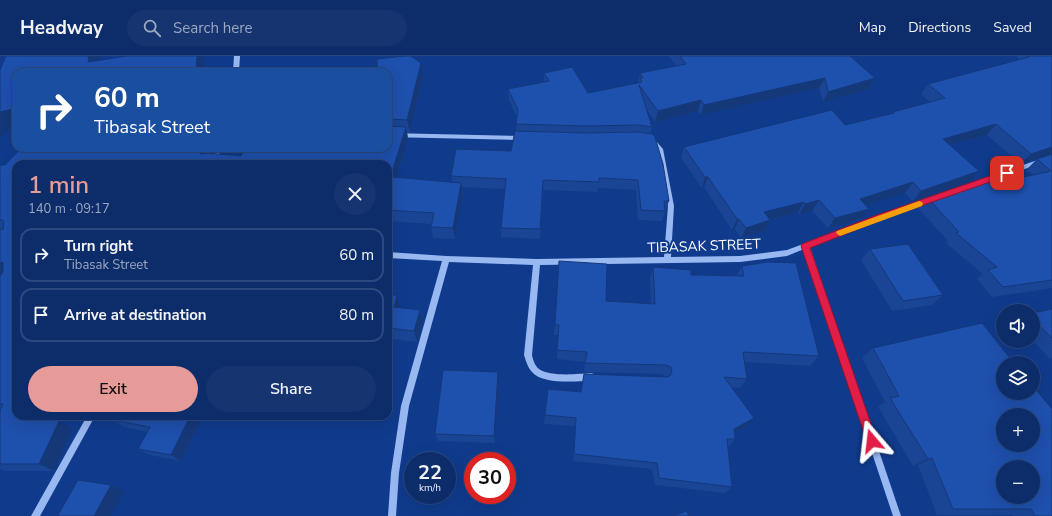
<!DOCTYPE html>
<meta charset="utf-8">
<style>
body{margin:0;font-family:"Nunito Sans",sans-serif;background:#153470;color:#f1f3f6;height:100vh;display:flex;flex-direction:column;font-size:15px;white-space:nowrap}
*{box-sizing:border-box;margin:0}
p{font-size:13px;color:#9aa7c1}
.icon{flex:none;width:22px;height:22px;fill:none;stroke:currentColor;stroke-width:2;stroke-linecap:round;stroke-linejoin:round}
.map{position:relative;flex:1;overflow:hidden}
.side{position:absolute;left:12px;top:104px;width:380px;height:260px;display:flex;flex-direction:column;background:#0c2c6a;border-radius:12px;box-shadow:0 4px 16px #0002,0 0 0 1px #2c487e}
.side>*{flex:none}
.hud{position:absolute;left:12px;top:12px;width:380px;height:84px;border-radius:12px;box-shadow:0 4px 16px #0002,0 0 0 1px #2c487e;background:#1a4fa0;color:#fff;overflow:hidden}
.fabs{position:absolute;left:996px;top:248px;display:grid;gap:8px}
.fabs a{display:grid;place-items:center;width:44px;height:44px;border-radius:50%;background:#0c2c6a;box-shadow:0 4px 16px #0002,0 0 0 1px #2c487e;font-size:20px}
.speed{position:absolute;left:404px;top:396px;display:flex;gap:8px;font-size:20px;font-weight:700;text-align:center}
.speed>*{display:grid;place-content:center;width:52px;height:52px;border-radius:50%;background:#0c2c6a;box-shadow:0 4px 16px #0002,0 0 0 1px #2c487e;line-height:1}
.speed small{font-size:10px;font-weight:400}
.speed .limit{border:6px solid #d22;background:#fff;color:#111}
.pin{position:absolute;display:grid;place-items:center;width:34px;height:34px;color:#fff;margin:-17px;border-radius:8px;box-shadow:0 2px 6px #0006}
.me{position:absolute;width:44px;margin:-22px;rotate:343deg;stroke-linejoin:round;filter:drop-shadow(0 0 3px #0008)}
.turn{display:flex;align-items:center;gap:14px;height:84px;padding:0 16px;font-size:18px}
.turn .icon{width:52px;height:52px;stroke-width:2.5}
.turn b{display:block;font-size:28px;line-height:34px}
.round{display:grid;place-items:center;flex:none;width:42px;height:42px;border-radius:21px;background:#153470}
.summary{display:flex;align-items:center;justify-content:space-between;height:68px;padding:0 16px}
h1{font-size:24px;font-weight:600;line-height:30px;color:#e69b98}
.button{display:flex;gap:8px;margin-top:auto;padding:8px 16px}
.button a{flex:1;height:46px;border-radius:24px;background:#e69b98;color:#111;font-size:16px;font-weight:600;line-height:46px;text-align:center}
.button a+a{background:#153470;color:#f1f3f6}
ul{padding:0;list-style:none}
li{display:flex;align-items:center;gap:12px;height:54px;margin:0 8px 6px;padding:0 8px;border:2px solid #2c487e;border-radius:12px}
li div{flex:1}
li b{display:block;font-size:15px}
li em{font-style:normal}
header{display:flex;align-items:center;gap:24px;box-sizing:border-box;height:56px;padding:0 20px;background:#0c2c6a;border-bottom:1px solid #2c487e}
header strong{font-size:19px}
nav{display:flex;gap:22px;margin-inline-start:auto;font-size:14px}
.search{width:280px;height:36px;background:#153470;display:flex;align-items:center;gap:10px;box-sizing:border-box;padding:0 14px;border-radius:22px;color:#9aa7c1;font-size:15px}
.map>svg:first-child{display:block}
.lines{fill:none;stroke-linecap:round;stroke-linejoin:round}
.minor{fill:#98b8f2;fill-rule:evenodd}
.wall{fill:#1a4595}
.shaded-wall{fill:#153879}
.building{fill:#1e50ad;stroke:#153879;fill-rule:evenodd}
.route{fill:#e11d48;stroke:#92132f}
.slow{fill:#f59e0b}
.labels{text-anchor:middle;dominant-baseline:central;stroke-width:4;stroke-linejoin:round;paint-order:stroke}
.street-label{font-size:14px;fill:#fff;stroke:#103b8d}
</style>
<header>
<strong>Headway</strong>
<div class="search"><svg class="icon" aria-label="search" viewBox="0 0 24 24"><circle cx="10" cy="10" r="6"/><path d="M15 15l6 6"/></svg>Search here</div>
<nav><a>Map</a><a>Directions</a><a>Saved</a></nav>
</header>
<div class="map">
<svg width="1052" height="460" viewBox="0 0 1052 460">
<rect width="100%" height="100%" fill="#103b8d"/>
<g class="lines">
<g class="minor">
<path d="M234,0H240L239,16H233Z"/>
<path d="M388,77L522,80L525,82L522,84L388,81Z"/>
<path d="M650,83L656,85L663,93L674,150L671,201L740,200L787,194L929,141H933L934,143L933,145L810,191L901,460H893L804,193L787,200L740,206L540,209L532,299C533,304 535,310 539,313C550,321 578,318 591,317L594,318L595,321L594,324L591,325C576,325 543,329 532,316C528,312 526,305 524,299L533,209L449,206L409,350L399,417L396,460H388L391,417L401,350L442,205L388,202V196L446,200L537,203L664,201L668,150L657,94L652,88L648,86L647,85Z"/>
<path d="M216,92H222L214,108H208Z"/>
<path d="M1052,99V103L981,129H977L976,127L977,125Z"/>
<path d="M87,360H95L40,460H31Z"/>
</g>
</g>
<g class="wall">
<path d="M669,0H850L875,22L869,33L823,46L819,32L701,59L698,55L655,66L646,53L652,71L650,78L669,145L662,165L638,164L636,134L598,132L597,136L543,134L540,183L501,181V172L505,133L462,131L463,138L455,183L433,182L431,171V168L388,165V132L390,127H388V108H16L59,360L56,364L73,373L54,415H4L0,413V109H5L22,92H195L193,95L201,98L241,100L388,92V16L421,7L423,19L410,76H407L408,83L397,121L452,126L451,120L511,95L516,75L517,62L509,44L508,33L544,26V17L588,37L638,27L640,17L676,10Z"/>
<path d="M1017,0H1052V232L992,241L977,223L983,218L946,187L948,185L918,152L927,141L1033,119L1026,114L1037,103L1039,102L1020,108L987,79L950,89L979,115L969,126L913,145L905,137L866,149L869,153L861,163L828,172L812,155L799,158L798,156L770,164L765,175L741,182L735,173L732,174L704,131L702,132L681,102L684,91L845,69L892,58L893,56L930,46L921,38L928,28L1018,4Z"/>
<path d="M870,193L943,239L932,249L892,255L861,204Z"/>
<path d="M742,210L819,300L810,310L745,306L747,323L740,332L731,331L754,362L747,370L734,377L735,383L728,391L732,431L725,437L655,429L652,413L573,405L575,370L544,368L545,359L581,336L584,318L666,321L662,318L584,316L585,306L557,303L558,279H554L558,216L606,245L651,248L650,221L653,211L691,219L736,220Z"/>
<path d="M388,239H397L401,252L423,266L417,286L393,283L388,301Z"/>
<path d="M1052,253V302L1050,303L1033,285V257Z"/>
<path d="M873,292L1052,460H1013L1012,459H937L918,409L913,410L878,351L885,346L862,302Z"/>
<path d="M499,325L495,387L438,385L435,378Z"/>
<path d="M203,360L181,405L150,399L138,393L148,376L124,371L113,364Z"/>
</g>
<g class="shaded-wall">
<path d="M89,0H100L97,16L88,6Z"/>
<path d="M197,0H204V16H184Z"/>
<path d="M421,7L423,19L410,76L407,64Z"/>
<path d="M825,22L819,32L701,59L704,49Z"/>
<path d="M875,22L869,33L823,46L828,36Z"/>
<path d="M701,44L698,55L655,66L658,55Z"/>
<path d="M16,52V67L12,68L0,82V56Z"/>
<path d="M996,68L987,79L934,93L943,83Z"/>
<path d="M406,71L408,83L395,127L392,116Z"/>
<path d="M1052,91V98L1020,108L1031,98Z"/>
<path d="M181,92H195L187,106L179,94Z"/>
<path d="M979,115L969,126L913,145L921,135Z"/>
<path d="M705,121H708L704,131L702,132Z"/>
<path d="M913,126L905,137L853,153L860,143Z"/>
<path d="M461,127L463,138L455,183L453,172Z"/>
<path d="M819,144L812,155L799,158L805,148Z"/>
<path d="M804,146L798,156L759,167L764,156Z"/>
<path d="M869,153L861,163L828,172L835,162Z"/>
<path d="M737,163H739L735,173L732,174Z"/>
<path d="M770,164L765,175L741,182L746,172Z"/>
<path d="M3,206L13,218L0,232V207Z"/>
<path d="M397,239L401,251L398,263L394,251Z"/>
<path d="M420,254L423,266L417,286L414,275Z"/>
<path d="M389,272L393,283L388,301V275Z"/>
<path d="M498,316L499,325L495,387L494,380Z"/>
<path d="M42,360H59L54,366Z"/>
<path d="M190,360H203L181,405L171,399Z"/>
<path d="M754,362L747,370L727,380L734,373Z"/>
<path d="M59,365L73,373L54,415L39,408Z"/>
<path d="M932,402L918,409L913,410L928,403Z"/>
<path d="M111,429L124,435L111,460H94Z"/>
</g>
<g class="building">
<path d="M6,0H89L88,6L127,0H197L196,14L184,16H16V52L0,56V14Z"/>
<path d="M404,0H411L421,7L407,64L388,63V16H377V3Z"/>
<path d="M680,0H850L875,22L828,36L825,22L704,49L701,44L658,55L639,29L652,71L639,69L585,70L516,68L518,54L508,33L549,25L544,17L572,11L588,37L642,26L640,22H643L640,17L686,8Z"/>
<path d="M1028,0H1052V91L1031,98L996,68L943,83L979,115L921,135L913,126L860,143L869,153L835,162L819,144L805,148L804,146L764,156L770,164L746,172L739,163H737L708,121H705L684,91L832,54L845,69L894,57L893,56L945,42L928,28L1029,1Z"/>
<path d="M388,70L406,71L392,116L388,115V108H16V360H44L59,365L39,408H0V354L3,348H0V220L3,216V206L0,207V173H3L4,166L3,164H0V109H5L20,93H21L22,92H181L179,94L199,96L201,98L208,97L241,100L245,92H388Z"/>
<path d="M515,75L585,77L639,76L652,78L655,81L663,108L669,145H664L665,155L641,154L638,124L599,122V126L543,124L540,173L501,172L506,123L451,120L456,93L511,95Z"/>
<path d="M1052,98V224L1003,231L988,214L997,211L956,177L959,176L927,141L985,121L992,128L1051,115L1037,103Z"/>
<path d="M392,121L461,127L453,172L431,171L434,157L388,154V132Z"/>
<path d="M908,188L943,239L903,245L870,193Z"/>
<path d="M559,205L607,208L606,245L655,248L653,211L691,214V219L744,220L742,210L768,206L796,207L819,300L743,296L747,323L724,321L754,362L734,373L735,383H727L732,431L659,422L657,407L574,398L576,362L545,359L548,333L581,336L584,318L666,321L670,320L672,315L671,311L666,309L585,307L587,296L557,294L559,269H555Z"/>
<path d="M388,239H397L394,251L420,254L414,275L389,272L388,275Z"/>
<path d="M1052,253V282L1033,263V257Z"/>
<path d="M982,267L1014,307H1003V337H1033V330L1052,353V460H1035L1031,453H953L932,402L928,403L890,342L899,340L873,292ZM1003,359H1033V389H1003ZM1003,411H1033V441H1003Z"/>
<path d="M443,314L498,316L494,380L435,378Z"/>
<path d="M115,360H190L171,399L138,393L150,371L113,364Z"/>
<path d="M78,424L111,429L94,460H58V459Z"/>
<path d="M687,455L689,460H673Z"/>
</g>
<path class="route" d="M1007,114L1010,115V119L883,163L810,192L877,385L875,389L872,390L868,389L801,190L802,188L877,159Z"/>
<path class="slow" d="M919,145L922,146L923,148L922,150L840,180L836,177L837,175Z"/>
<g class="labels">
<g class="street-label">
<text transform="translate(704 190) rotate(-2)">TIBASAK STREET</text>
</g>
</g>
</svg>
<div class="fabs">
<a><svg class="icon" aria-label="sound" viewBox="0 0 24 24"><path d="M4 9h4l5-4v14l-5-4H4zM17 9q2 3 0 6"/></svg></a>
<a><svg class="icon" aria-label="layers" viewBox="0 0 24 24"><path d="M12 4l9 5-9 5-9-5zM3 14l9 5 9-5"/></svg></a>
<a>+</a>
<a>−</a>
</div>
<div class="speed"><div>22<small>km/h</small></div><div class="limit">30</div></div>
<div class="pin" style="left:1007px;top:117px;background:#d93025"><svg class="icon" aria-label="arrive" viewBox="0 0 24 24"><path d="M6 21V4h12l-3 4 3 4H6"/></svg></div>
<svg class="me" style="left:872px;top:385px" viewBox="-20 -20 40 40"><path d="M0-17L14 15 0 8-14 15z" fill="#e11d48" stroke="#fff" stroke-width="4"/></svg>
<div class="hud">
<div class="turn"><svg class="icon" aria-label="right" viewBox="0 0 24 24"><path d="M7 20v-9h11M14 6l5 5-5 5"/></svg><div><b>60 m</b>Tibasak Street</div></div>
</div>
<section class="side">
<div class="summary"><div><h1>1 min</h1><p>140 m · 09:17</p></div><a class="round"><svg class="icon" aria-label="close" viewBox="0 0 24 24"><path d="M6 6l12 12M18 6L6 18"/></svg></a></div>
<ul>
<li><svg class="icon" aria-label="right" viewBox="0 0 24 24"><path d="M7 20v-9h11M14 6l5 5-5 5"/></svg><div><b>Turn right</b><p>Tibasak Street</p></div><em>60 m</em></li>
<li><svg class="icon" aria-label="arrive" viewBox="0 0 24 24"><path d="M6 21V4h12l-3 4 3 4H6"/></svg><div><b>Arrive at destination</b></div><em>80 m</em></li>
</ul>
<div class="button"><a>Exit</a><a>Share</a></div>
</section>
</div>
